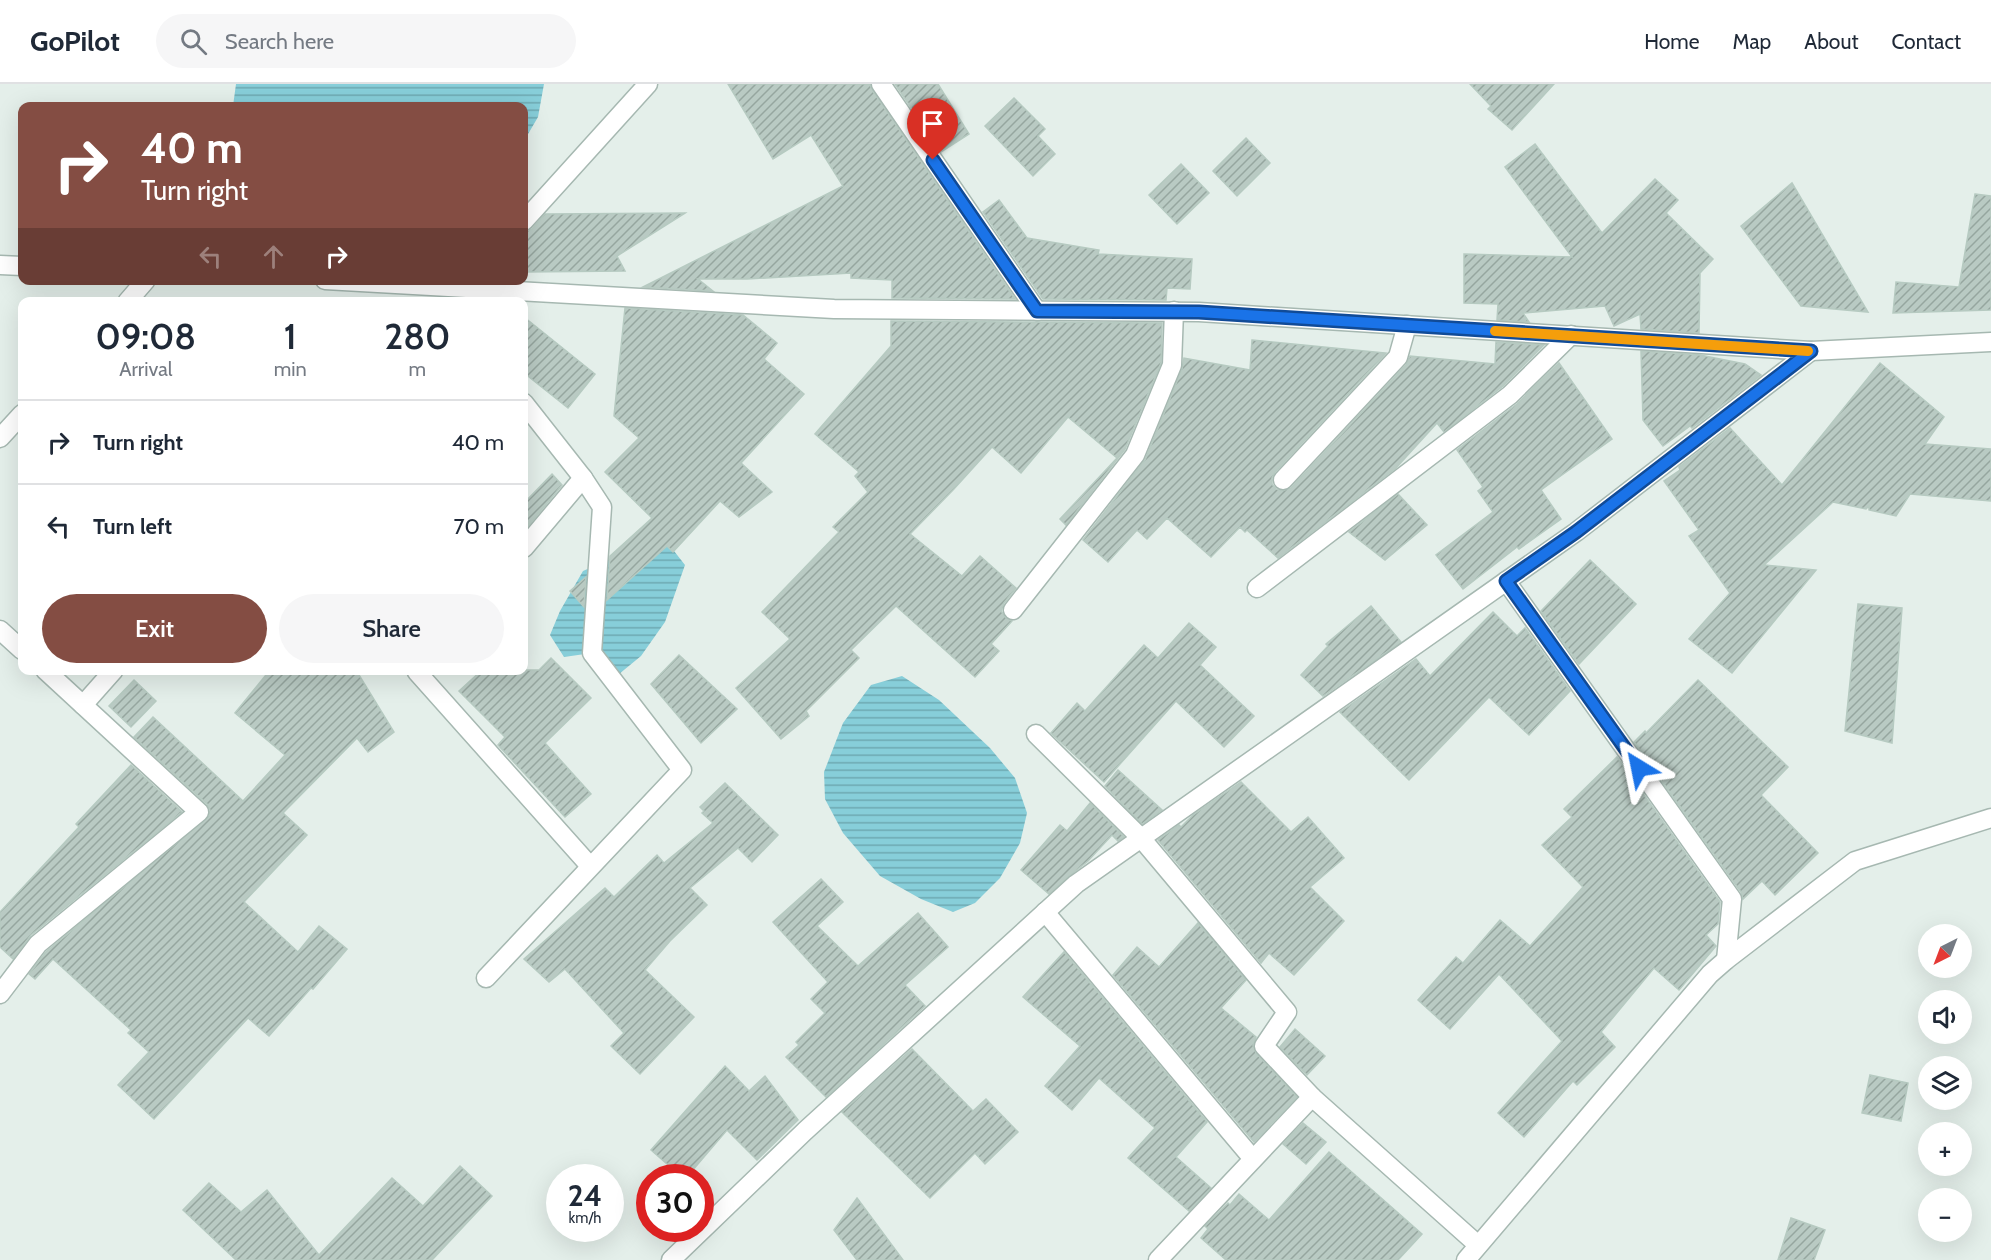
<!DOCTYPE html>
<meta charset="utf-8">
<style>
body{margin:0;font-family:Cabin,sans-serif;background:#f6f6f7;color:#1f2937;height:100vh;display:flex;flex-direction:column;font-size:22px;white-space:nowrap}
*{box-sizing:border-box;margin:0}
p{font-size:20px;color:#747a83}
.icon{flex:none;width:33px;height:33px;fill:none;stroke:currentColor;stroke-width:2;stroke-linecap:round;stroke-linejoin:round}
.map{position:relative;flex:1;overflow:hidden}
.sheet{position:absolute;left:18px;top:213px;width:510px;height:378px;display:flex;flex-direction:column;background:#fff;border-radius:12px;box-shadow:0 6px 24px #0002}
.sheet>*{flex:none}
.hud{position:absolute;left:18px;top:18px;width:510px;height:183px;border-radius:12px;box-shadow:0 6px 24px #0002;background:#844d43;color:#fff;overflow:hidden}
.needle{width:39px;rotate:222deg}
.controls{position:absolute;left:1918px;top:840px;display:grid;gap:12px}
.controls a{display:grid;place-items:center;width:54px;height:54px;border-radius:50%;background:#fff;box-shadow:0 6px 24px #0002;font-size:30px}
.speed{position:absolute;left:546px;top:1080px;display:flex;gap:12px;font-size:30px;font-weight:700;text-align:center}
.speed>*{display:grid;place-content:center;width:78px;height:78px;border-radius:50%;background:#fff;box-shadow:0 6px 24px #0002;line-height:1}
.speed small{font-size:15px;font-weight:400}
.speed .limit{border:9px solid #d22;background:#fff;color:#111}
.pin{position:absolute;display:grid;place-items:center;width:51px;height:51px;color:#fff;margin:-62px -26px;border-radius:50% 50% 50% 0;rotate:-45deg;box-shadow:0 0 6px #0007}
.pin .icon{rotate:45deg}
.me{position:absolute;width:66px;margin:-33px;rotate:325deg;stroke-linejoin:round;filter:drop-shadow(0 0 4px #0008)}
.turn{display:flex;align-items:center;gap:21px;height:126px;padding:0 24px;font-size:27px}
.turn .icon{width:78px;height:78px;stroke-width:2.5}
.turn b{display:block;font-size:42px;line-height:51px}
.lanes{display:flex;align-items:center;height:57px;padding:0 24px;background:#0003;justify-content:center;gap:30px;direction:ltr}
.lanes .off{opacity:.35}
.eta{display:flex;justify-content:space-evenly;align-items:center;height:102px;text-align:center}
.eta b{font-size:36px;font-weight:600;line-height:42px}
.action{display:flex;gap:12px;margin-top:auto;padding:12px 24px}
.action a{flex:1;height:69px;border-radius:36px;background:#844d43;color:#fff;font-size:24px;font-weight:600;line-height:69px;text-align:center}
.action a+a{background:#f6f6f7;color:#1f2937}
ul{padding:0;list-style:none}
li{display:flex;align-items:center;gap:18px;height:84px;padding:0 24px;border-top:2px solid #e0e1e3}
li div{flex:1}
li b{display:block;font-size:22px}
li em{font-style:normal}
header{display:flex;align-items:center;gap:36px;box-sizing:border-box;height:84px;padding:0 30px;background:#fff;border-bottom:2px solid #e0e1e3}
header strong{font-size:28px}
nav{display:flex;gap:33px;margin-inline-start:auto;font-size:21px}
.search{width:420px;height:54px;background:#f6f6f7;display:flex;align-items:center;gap:15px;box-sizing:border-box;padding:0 21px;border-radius:33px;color:#747a83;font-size:22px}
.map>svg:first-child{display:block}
.water{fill:url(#water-rules)}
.building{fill:url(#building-hatch);stroke:#b6cac1;stroke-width:1.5}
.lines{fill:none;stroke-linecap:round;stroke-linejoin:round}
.minor-casing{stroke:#a6b8b1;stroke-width:21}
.minor{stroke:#fff;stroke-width:18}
.route-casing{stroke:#114b97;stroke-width:15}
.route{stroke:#1a73e8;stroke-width:10}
.slow{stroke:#f59e0b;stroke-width:10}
</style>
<header>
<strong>GoPilot</strong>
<div class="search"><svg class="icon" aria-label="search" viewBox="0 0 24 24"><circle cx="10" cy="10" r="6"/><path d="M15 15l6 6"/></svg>Search here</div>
<nav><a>Home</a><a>Map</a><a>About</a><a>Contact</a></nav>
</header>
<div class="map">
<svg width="1991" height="1176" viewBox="0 0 1991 1176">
<defs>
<pattern id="water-rules" width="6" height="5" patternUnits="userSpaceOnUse" patternTransform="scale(1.5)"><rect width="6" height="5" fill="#87ced9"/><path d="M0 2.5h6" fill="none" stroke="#6ea9b1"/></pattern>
<pattern id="building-hatch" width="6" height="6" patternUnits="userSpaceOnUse" patternTransform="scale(1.5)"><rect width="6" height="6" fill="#b9cac3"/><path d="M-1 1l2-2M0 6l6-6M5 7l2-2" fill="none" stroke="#96a69f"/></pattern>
</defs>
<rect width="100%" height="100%" fill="#e4efea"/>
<g class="water">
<path d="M236,0H544L538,33L524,57V22H233Z"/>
<path d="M667,458L685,481L665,538L641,572L613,595L592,569L564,573L550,551L560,527L583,487L632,465Z"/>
<path d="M902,592L939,616L990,664L1015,694L1027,729L1020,759L1000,794L975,819L953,828L921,815L880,792L843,749L825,715L824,688L843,639L871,601Z"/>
</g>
<g class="building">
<path d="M728,0H870L872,6L1015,215L892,214V196L851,194V189L747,195H698L713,207L643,203L843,102L811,51L773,75Z"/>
<path d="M895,0H938L969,50L941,68Z"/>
<path d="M1470,0H1554L1512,46L1488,25L1491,22Z"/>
<path d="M1014,14L1045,45L1038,52L1055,70L1033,92L985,42Z"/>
<path d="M1246,54L1270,79L1237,112L1213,87Z"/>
<path d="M1535,60L1602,149L1655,95L1678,116L1666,129L1713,175L1700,189L1699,249L1641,245L1640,230L1614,242L1605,222L1523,229L1529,238L1497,236L1498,220L1464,219V170L1572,173L1505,83Z"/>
<path d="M1181,80L1209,109L1177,140L1149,111Z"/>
<path d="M1792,99L1868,228L1801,222L1741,142Z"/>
<path d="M1975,110L1991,112V226L1893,229L1896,198L1959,203Z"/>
<path d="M999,116L1027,154L1099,166L1098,170L1192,175L1190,205L1167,204L1166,216L1043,215L983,128Z"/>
<path d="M685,129L617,172L625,187L524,188V148L532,145L545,130Z"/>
<path d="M625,224L743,231L777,259L764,275L804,310L741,379L772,408L739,433L720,417L673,468L667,462L607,516L610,472L652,434L605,388L639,354L614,332Z"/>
<path d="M524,233L595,290L568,324L524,289Z"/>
<path d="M891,237L1162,239L1161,279L1125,365L1066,441L1060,435L1117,374L1068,333L1021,389L992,363L953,406L910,450L962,492L980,472L1016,504L1004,519L1001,527L1006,534L1012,537L991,560L999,567L975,593L896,522L851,566L859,574L806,627L809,632L781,655L736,604L790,555L762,528L839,448L833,443L868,408L855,392L859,388L815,350L891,262Z"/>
<path d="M1252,256L1386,269L1275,388L1272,394V400L1276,405L1281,407L1291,404L1406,281L1410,272L1495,280L1496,258L1544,261L1503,302L1444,348L1437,339L1396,384L1278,474L1247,446L1245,448L1240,443L1211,473L1167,434L1147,455L1137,446L1108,478L1083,456L1145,376L1182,285L1184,274L1250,286Z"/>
<path d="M1641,267L1700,271L1745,280L1761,291L1692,344L1690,342L1663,362L1643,336Z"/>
<path d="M1559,279L1612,355L1541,406L1561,435L1519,465L1517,463L1463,505L1436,471L1493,428L1478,407L1483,403L1457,366L1517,320Z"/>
<path d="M1880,279L1944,333L1925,360L1991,365V417L1910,410L1896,432L1869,426V422L1866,425L1833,418L1764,481L1816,486L1732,589L1689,555L1730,509L1689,452L1699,446L1664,397L1680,386L1679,383L1730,344L1782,401Z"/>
<path d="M552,390L562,401L524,447V419Z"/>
<path d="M1398,410L1427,441L1385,476L1349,448Z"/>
<path d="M1590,476L1636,520L1579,580L1541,527Z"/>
<path d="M586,493L584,523L570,507Z"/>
<path d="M1858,520L1902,524L1892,659L1845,647Z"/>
<path d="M1371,522L1401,558L1323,612L1301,591L1328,562L1326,560Z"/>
<path d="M1493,528L1517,552L1525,544L1570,607L1529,651L1489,613L1409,696L1340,628L1416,575L1430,592Z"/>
<path d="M1189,539L1216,563L1200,581L1254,632L1224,663L1176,617L1104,698L1051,649L1077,619L1085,627L1144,561L1158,574Z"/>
<path d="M679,571L737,625L701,659L651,600Z"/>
<path d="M551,574L591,614L545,659L591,710L565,733L498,661L505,653L459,607L482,586H539Z"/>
<path d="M270,586H356L394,648L368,668L357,654L283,729L307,751L244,818L298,868L319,842L347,865L313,905L311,904L269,952L248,934L154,1035L118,1001L149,968L128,949L131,946L53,875L35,895L29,890L46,868L209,732L210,726L207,720L134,653L153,633L243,717L285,671L235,629Z"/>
<path d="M134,596L156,617L131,643L109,622Z"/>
<path d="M1698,596L1788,683L1761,711L1818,769L1775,811L1762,797L1743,815L1741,808L1634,658L1645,647L1646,649Z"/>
<path d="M1617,673L1720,818L1718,840L1706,851L1716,862L1679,906L1654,884L1601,948L1615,963L1577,1001L1573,997L1524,1053L1498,1029L1562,957L1499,890L1450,945L1418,916L1456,873L1463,879L1500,836L1530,862L1583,803L1542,761L1572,733L1564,725Z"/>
<path d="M131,681L182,728L31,851L13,875L0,863V828L79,743L76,740Z"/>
<path d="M1118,686L1162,726L1142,740L1105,702Z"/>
<path d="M1241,698L1291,748L1308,733L1344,774L1310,803L1344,837L1294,891L1269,869L1261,879L1158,756L1179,741L1181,743L1193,731Z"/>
<path d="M725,699L778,751L752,778L738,764L690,804L707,821L670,857L645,886L694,933L640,990L611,962L624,949L565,885L549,898L524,875L605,804L614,813L657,771L664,779L713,739L702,729L704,727L700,723Z"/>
<path d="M1090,719L1124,753L1118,757L1112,751L1088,777L1069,792L1049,810L1021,786L1060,741L1067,747Z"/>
<path d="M821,795L843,818L817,842L858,882L918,829L948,863L905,901L925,922L826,1013L786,973L799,961L796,958L825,929L811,915L828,898L773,838Z"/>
<path d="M1198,839L1246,896L1221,924L1256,953L1253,961L1256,969L1297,1013L1254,1058L1113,891L1137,863L1159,883Z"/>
<path d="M1064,868L1207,1038L1176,1073L1211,1104L1189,1127L1128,1074L1155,1044L1099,994L1072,1026L1045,1002L1080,962L1023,913Z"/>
<path d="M1295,945L1325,972L1307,991L1280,963Z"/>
<path d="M912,965L973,1027L986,1015L1018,1048L985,1080L975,1069L930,1114L842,1028Z"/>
<path d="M725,982L749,1007L765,992L798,1036L757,1076L727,1046L686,1094H683L651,1066Z"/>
<path d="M1870,991L1908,999L1901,1037L1862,1029Z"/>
<path d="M1303,1039L1326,1058L1306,1080L1283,1060Z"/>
<path d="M1329,1068L1422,1150L1398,1176H1226L1201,1154L1208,1145L1205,1142L1228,1119L1230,1121L1239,1110L1269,1136Z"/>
<path d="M460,1082L492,1112L432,1176H236L183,1126L209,1099L241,1128L267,1106L319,1171L392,1094L423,1122Z"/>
<path d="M857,1114L903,1176H857L834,1146Z"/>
<path d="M1791,1134L1825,1146L1814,1176H1778Z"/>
</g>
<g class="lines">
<defs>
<g id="minor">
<path d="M881,0L1037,227"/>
<path d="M524,137L648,0"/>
<path d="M0,181L22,182"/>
<path d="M325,196L834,225L1199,228L1811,267L1991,258"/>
<path d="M127,218L146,196"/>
<path d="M0,354L22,330"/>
<path d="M1283,396L1398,273L1407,241"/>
<path d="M524,464L583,394"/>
<path d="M1506,497L1732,815L1726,876"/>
<path d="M1257,504L1510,311L1571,251"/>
<path d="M1013,526L1135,371L1172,281L1174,227"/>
<path d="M0,546L22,566"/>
<path d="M418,586L417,588L590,782"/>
<path d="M83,621L114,586"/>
<path d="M1036,650L1141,754L1287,928L1264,962L1312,1013"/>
<path d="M1045,828L1253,1075"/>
<path d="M486,894L682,686L592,569L602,423L583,394L524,319"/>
<path d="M0,910L38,860L199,728L45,586"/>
<path d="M671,1176L805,1047L1076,800L1576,448L1811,267"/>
<path d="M1158,1176L1312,1013L1478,1161"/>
<path d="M1466,1176L1710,890L1726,876L1855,777L1991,734"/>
</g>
</defs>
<use href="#minor" class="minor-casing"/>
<use href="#minor" class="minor"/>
</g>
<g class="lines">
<defs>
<path id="route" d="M933,76L1037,227L1199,228L1811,267L1576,448L1506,497L1639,684"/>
</defs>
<use href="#route" class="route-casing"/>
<use href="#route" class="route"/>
<path class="slow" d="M1495,247L1808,267"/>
</g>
</svg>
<div class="controls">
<a><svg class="needle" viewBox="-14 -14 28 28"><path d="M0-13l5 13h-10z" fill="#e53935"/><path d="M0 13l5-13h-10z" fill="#747a83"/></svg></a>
<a><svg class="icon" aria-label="sound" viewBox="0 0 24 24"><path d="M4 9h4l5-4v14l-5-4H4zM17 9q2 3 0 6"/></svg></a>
<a><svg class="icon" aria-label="layers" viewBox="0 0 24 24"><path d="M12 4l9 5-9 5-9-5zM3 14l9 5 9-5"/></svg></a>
<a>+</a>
<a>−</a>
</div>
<div class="speed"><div>24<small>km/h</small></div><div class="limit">30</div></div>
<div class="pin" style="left:933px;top:76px;background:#d93025"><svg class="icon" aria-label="arrive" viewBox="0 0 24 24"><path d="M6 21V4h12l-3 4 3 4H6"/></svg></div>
<svg class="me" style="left:1639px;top:684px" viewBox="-20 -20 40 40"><path d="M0-17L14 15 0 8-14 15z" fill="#1a73e8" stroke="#fff" stroke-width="4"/></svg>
<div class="hud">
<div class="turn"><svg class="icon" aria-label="right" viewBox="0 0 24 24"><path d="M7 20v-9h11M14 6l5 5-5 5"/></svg><div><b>40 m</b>Turn right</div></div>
<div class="lanes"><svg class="icon off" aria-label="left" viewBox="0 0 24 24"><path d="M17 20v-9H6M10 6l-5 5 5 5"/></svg><svg class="icon off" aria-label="ahead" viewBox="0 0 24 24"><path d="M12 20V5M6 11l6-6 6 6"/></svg><svg class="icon" aria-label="right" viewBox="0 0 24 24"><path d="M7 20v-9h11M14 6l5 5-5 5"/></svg></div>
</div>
<section class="sheet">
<div class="eta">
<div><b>09:08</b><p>Arrival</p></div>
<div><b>1</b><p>min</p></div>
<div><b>280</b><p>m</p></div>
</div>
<ul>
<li><svg class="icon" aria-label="right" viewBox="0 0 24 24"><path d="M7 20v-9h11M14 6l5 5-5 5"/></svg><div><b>Turn right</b></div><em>40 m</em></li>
<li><svg class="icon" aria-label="left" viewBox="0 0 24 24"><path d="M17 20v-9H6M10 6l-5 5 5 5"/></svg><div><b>Turn left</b></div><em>70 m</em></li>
</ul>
<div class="action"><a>Exit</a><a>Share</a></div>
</section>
</div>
